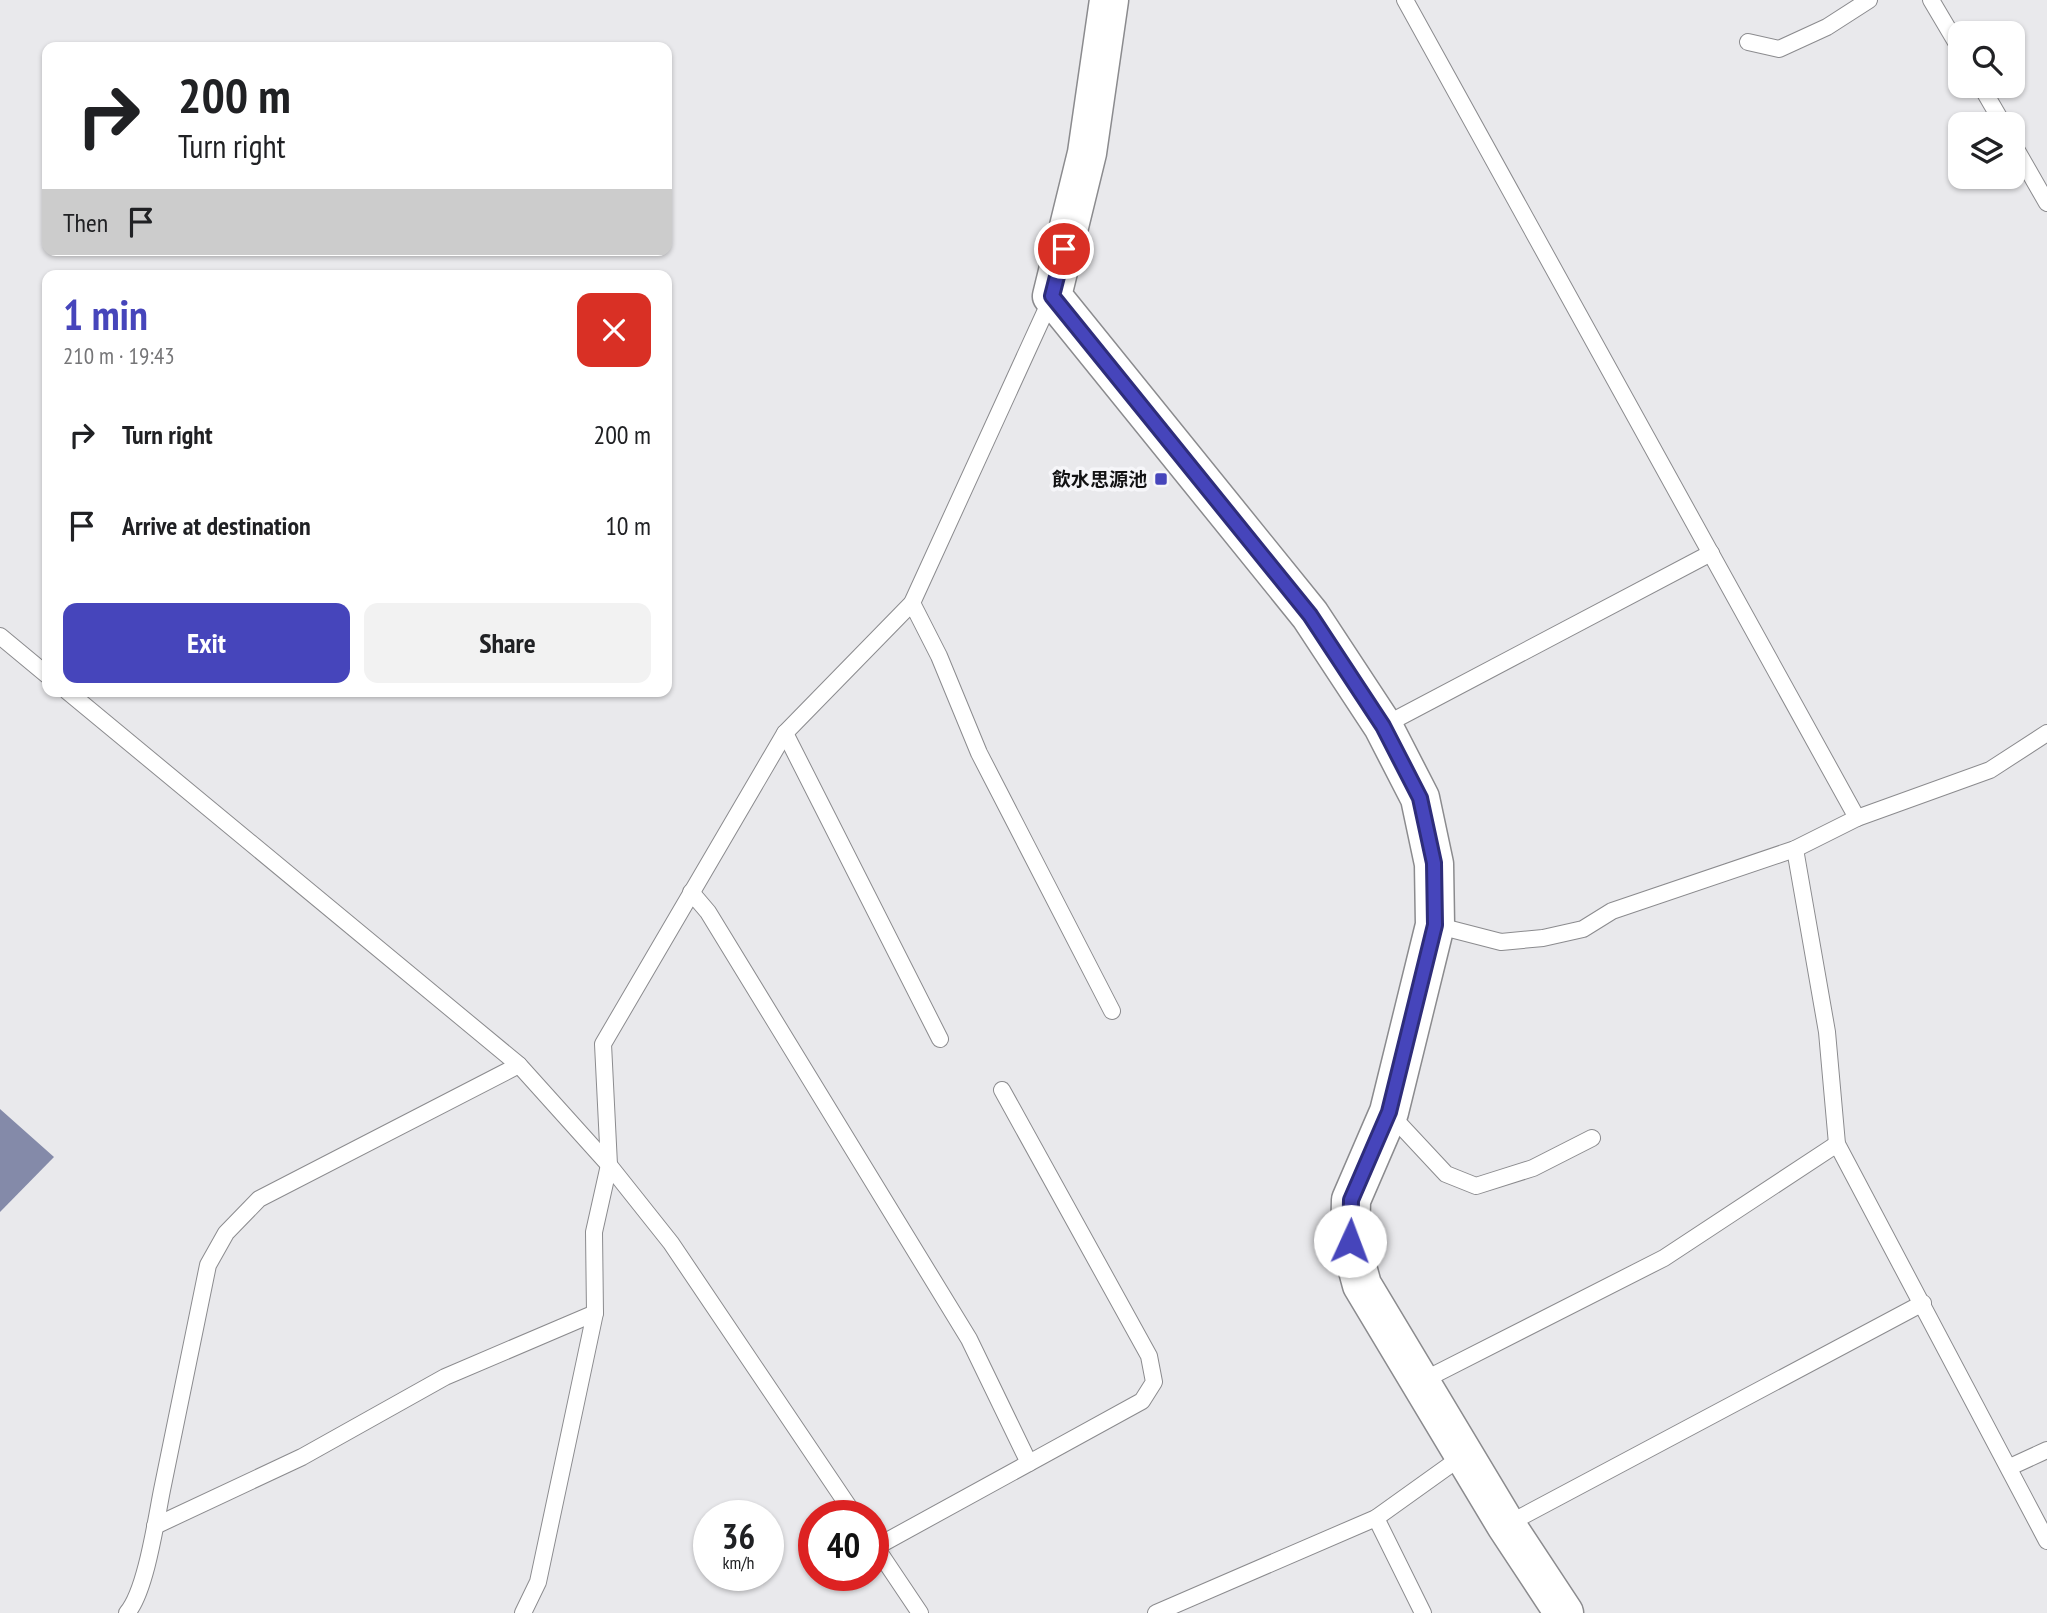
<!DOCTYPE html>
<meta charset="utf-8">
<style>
body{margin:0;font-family:"PT Sans Narrow","Noto Sans TC",sans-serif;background:#f2f2f2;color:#202124;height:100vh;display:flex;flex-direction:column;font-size:26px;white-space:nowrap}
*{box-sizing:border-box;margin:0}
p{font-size:23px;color:#757577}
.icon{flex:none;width:38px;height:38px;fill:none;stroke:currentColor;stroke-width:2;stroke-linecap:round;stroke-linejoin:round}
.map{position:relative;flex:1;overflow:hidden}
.side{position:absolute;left:42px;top:270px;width:630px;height:427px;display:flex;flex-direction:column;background:#fff;border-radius:14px;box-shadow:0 2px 5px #0004}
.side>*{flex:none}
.top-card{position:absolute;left:42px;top:42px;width:630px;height:214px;border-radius:14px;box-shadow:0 2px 5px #0004;background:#fff;color:#202124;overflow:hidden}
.buttons{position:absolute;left:1948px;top:21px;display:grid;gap:14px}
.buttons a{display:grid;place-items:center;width:77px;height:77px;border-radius:14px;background:#fff;box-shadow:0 2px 5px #0004;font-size:35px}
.speed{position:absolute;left:693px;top:1500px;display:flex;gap:14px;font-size:35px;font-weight:700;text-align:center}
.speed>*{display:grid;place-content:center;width:91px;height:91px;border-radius:50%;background:#fff;box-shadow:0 2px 5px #0004;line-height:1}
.speed small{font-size:18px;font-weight:400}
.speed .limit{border:10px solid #d22;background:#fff;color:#111}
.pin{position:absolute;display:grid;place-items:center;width:60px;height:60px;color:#fff;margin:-30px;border:4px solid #fff;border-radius:50%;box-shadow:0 2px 7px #0007}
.me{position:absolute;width:77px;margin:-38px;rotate:2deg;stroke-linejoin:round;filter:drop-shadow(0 0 5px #0008)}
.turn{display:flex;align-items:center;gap:24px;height:147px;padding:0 21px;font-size:32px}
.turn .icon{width:91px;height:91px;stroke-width:2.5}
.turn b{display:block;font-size:49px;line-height:60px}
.then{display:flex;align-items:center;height:66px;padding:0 21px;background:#0003;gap:14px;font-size:26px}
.round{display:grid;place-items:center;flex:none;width:74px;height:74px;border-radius:14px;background:#f2f2f2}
.headline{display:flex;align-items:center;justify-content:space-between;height:119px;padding:0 21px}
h1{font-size:42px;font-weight:700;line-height:52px;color:#4645bb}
.action{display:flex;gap:14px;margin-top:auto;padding:14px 21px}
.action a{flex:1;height:80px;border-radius:14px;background:#4645bb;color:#fff;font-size:28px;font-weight:700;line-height:80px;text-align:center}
.action a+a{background:#f2f2f2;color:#202124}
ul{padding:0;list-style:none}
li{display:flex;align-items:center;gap:21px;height:91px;padding:0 21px}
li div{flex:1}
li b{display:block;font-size:26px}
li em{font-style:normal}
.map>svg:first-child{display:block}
.water{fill:#848aa9}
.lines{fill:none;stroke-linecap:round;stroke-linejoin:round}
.lane-casing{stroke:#8b8b8e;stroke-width:18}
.secondary-casing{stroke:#8b8b8e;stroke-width:41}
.lane{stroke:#fff;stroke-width:16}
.secondary{stroke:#fff;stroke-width:38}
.route-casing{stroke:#2e2d7a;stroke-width:18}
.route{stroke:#4645bb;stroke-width:12}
.poi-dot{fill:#4645bb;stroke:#f6f6f9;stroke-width:2.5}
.labels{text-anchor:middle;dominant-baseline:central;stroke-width:7;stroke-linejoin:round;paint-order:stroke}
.poi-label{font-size:19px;font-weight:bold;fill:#121213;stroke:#f6f6f9;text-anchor:end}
</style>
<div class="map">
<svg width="2047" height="1613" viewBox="0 0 2047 1613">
<rect width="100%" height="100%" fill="#e9e9ec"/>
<path class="water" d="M0,1109L54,1157L0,1212Z"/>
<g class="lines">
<defs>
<g id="lane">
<path d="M1405,0L1857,818"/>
<path d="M1931,0L1960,49"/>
<path d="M1748,42L1779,49L1827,27L1869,0"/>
<path d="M1981,86L2003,124"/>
<path d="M2012,142L2047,203"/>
<path d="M912,603L939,656L979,753L1112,1011"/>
<path d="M0,636L47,675"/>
<path d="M67,691L519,1065L609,1165L671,1243L855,1516"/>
<path d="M1383,726L1711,553"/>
<path d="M785,733L940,1039"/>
<path d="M1795,849L1827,1032L1837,1144L2047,1541"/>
<path d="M691,892L708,912L969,1339L1029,1463"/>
<path d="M1435,925L1501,942L1543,938L1583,929L1612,911L1795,849L1857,818L1990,770L2047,733"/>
<path d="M1390,1114L1446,1174L1476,1186L1533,1168L1592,1138"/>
<path d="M1420,1382L1664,1258L1837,1144"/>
<path d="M2010,1467L2047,1450"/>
<path d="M1376,1518L1423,1613"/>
<path d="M1506,1525L1923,1303"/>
<path d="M155,1526L302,1457L445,1377L595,1313"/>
<path d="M873,1543L920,1613"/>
<path d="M876,1547L1142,1401L1154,1382L1149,1356L1002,1090"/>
<path d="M127,1613C146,1591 156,1520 162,1490C177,1415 193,1340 208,1265L226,1233L259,1199L519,1065"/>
<path d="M523,1613L538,1582L595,1313L594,1232L609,1165L603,1044L785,733L912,603L1051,299"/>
<path d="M1156,1613L1376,1518L1464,1455"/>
</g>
<path id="secondary" d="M1109,0L1087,153L1052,296L1310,615L1383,726L1420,798L1434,864L1435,925L1389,1112L1351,1200L1350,1241L1362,1285L1506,1525L1564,1613"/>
</defs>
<use href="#lane" class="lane-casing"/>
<use href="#secondary" class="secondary-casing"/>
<use href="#lane" class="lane"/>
<use href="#secondary" class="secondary"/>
</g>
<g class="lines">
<defs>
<path id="route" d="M1064,249L1052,296L1310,615L1383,726L1420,798L1434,863L1435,925L1389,1112L1351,1200L1350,1241"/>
</defs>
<use href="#route" class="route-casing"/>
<use href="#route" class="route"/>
</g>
<rect class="poi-dot" x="1154" y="472" width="14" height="14" rx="3.5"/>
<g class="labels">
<g class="poi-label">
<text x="1147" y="479">飲水思源池</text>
</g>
</g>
</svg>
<div class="buttons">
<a><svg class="icon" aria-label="search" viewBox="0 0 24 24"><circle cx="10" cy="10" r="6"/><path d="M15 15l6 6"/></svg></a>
<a><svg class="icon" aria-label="layers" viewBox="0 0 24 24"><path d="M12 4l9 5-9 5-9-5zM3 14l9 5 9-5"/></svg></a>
</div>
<div class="speed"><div>36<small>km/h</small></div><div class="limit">40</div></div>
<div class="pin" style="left:1064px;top:249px;background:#d93025"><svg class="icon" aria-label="arrive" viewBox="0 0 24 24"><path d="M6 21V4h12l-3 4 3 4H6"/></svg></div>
<svg class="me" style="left:1350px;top:1241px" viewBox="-20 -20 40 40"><circle r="19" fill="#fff"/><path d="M0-13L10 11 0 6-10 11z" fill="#4645bb"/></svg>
<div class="top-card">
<div class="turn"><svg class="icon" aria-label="right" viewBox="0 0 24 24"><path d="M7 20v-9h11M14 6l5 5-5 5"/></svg><div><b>200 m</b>Turn right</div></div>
<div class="then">Then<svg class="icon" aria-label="arrive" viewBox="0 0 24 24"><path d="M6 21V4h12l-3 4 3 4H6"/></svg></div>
</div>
<section class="side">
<div class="headline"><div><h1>1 min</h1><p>210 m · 19:43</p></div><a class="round" style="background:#d93025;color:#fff"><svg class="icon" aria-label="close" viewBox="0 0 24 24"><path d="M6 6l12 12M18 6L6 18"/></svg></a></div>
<ul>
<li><svg class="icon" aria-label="right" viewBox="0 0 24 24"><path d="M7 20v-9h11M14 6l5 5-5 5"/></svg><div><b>Turn right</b></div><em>200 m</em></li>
<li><svg class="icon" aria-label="arrive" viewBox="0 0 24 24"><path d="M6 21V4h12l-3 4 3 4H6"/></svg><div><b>Arrive at destination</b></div><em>10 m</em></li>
</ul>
<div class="action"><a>Exit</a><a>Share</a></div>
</section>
</div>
